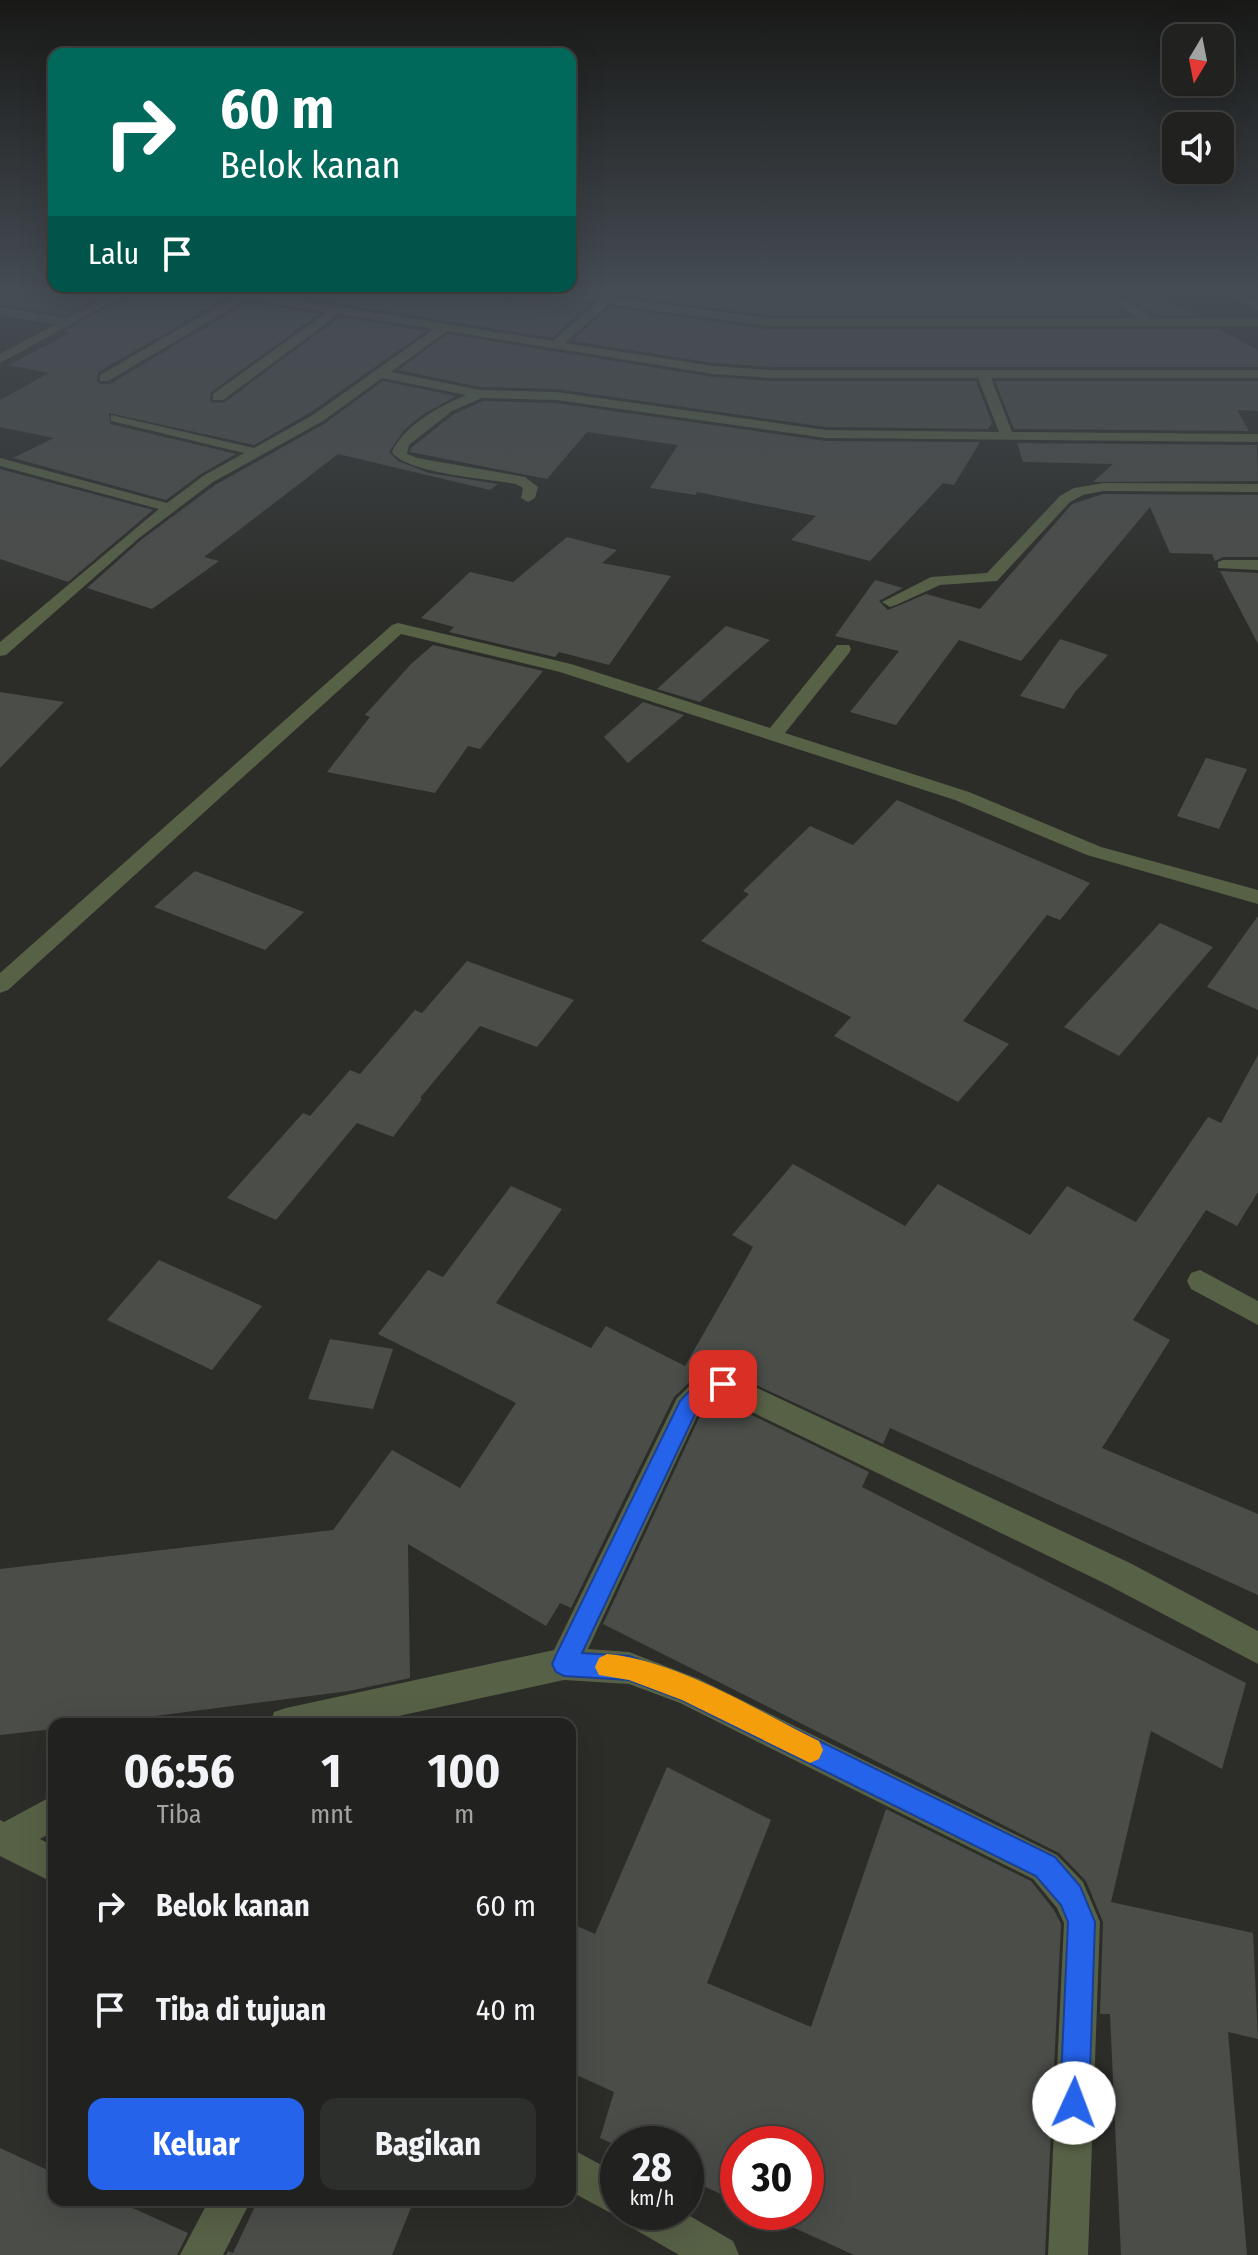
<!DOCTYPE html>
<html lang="id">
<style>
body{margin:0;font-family:"Fira Sans Condensed",sans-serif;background:#2d2f2c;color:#f1f3f6;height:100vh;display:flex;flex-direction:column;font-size:30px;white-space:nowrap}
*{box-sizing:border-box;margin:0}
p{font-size:26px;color:#a2a4a4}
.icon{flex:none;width:44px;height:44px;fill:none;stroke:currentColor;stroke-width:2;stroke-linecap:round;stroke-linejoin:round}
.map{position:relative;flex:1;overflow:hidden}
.sheet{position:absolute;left:48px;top:1718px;width:528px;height:488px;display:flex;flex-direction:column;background:#21221f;border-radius:16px;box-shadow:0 8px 32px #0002,0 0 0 2px #3e3f3d}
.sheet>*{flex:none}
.top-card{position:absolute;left:48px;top:48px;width:528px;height:244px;border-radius:16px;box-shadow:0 8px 32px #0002,0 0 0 2px #3e3f3d;background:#00695c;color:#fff;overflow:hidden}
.needle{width:52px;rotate:190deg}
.fabs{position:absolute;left:1162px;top:24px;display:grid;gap:16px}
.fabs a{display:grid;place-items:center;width:72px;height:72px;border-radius:16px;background:#21221f;box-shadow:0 8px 32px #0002,0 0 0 2px #3e3f3d;font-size:40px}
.speed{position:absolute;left:600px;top:2126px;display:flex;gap:16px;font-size:40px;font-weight:700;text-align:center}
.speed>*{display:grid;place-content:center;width:104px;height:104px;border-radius:50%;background:#21221f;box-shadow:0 8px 32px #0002,0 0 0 2px #3e3f3d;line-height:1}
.speed small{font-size:20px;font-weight:400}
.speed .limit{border:12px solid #d22;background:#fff;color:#111}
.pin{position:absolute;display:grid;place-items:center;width:68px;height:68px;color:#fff;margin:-34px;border-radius:16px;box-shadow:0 4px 12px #0006}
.me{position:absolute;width:88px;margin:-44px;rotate:2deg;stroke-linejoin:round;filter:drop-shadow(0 0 6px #0008)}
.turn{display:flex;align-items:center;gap:28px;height:168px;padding:0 40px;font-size:36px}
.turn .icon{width:104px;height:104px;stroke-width:2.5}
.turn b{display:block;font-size:56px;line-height:68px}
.then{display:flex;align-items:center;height:76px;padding:0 40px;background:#0003;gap:16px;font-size:30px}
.eta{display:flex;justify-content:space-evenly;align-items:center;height:136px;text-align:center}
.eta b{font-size:48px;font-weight:700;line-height:56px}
.primary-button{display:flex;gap:16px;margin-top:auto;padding:16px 40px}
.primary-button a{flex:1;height:92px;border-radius:16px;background:#2563eb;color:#fff;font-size:32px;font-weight:700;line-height:92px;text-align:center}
.primary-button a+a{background:#2d2f2c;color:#f1f3f6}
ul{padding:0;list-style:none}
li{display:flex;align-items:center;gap:24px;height:104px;padding:0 40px}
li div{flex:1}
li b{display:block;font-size:30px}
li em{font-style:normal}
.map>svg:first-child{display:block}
.building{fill:#4b4d49}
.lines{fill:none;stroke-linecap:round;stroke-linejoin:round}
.street{fill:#576146;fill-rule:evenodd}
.route{fill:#2563eb;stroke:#184099;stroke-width:2}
.slow{fill:#f59e0b}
</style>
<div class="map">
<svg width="1258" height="2255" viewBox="0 0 1258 2255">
<rect width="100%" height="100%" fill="#2c2d29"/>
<g class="building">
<path d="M0,291H112L66,315L0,304Z"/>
<path d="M135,291H210L226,298L98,372L97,381L100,384H110L248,302L319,314L211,392L210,400L213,403L225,402L340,317L426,331L311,412L254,445L109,413L110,424L236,454L201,474L166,500L13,458L54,438L0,427V400L49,373L9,365L70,333L64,331Z"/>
<path d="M258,291H534L543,297L590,304L552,338Z"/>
<path d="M589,291H1094L1127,315H766Z"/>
<path d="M1116,291H1150L1194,315H1155Z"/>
<path d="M610,307L766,329H1219L1258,350V367H771L713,363L572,341Z"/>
<path d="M448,334L713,377L771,381H976L992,423L988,429L826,427L556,389L480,387L398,370Z"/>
<path d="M383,381L456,396L422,415L403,431L389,452L398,461L429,473L498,484L490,490L338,454L204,557L219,561L152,609L87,588L141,540L215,485L324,424Z"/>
<path d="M995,381H1258V411L1237,410L1249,431L1014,429Z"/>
<path d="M483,401L556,403L826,441L980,442L954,485L943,483L870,561L791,540L816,516L697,492L696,495L650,488L678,445L587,432L547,479L410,452L412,447L454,414Z"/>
<path d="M1017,443L1257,445L1258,481L1093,482L1113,464L1023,462Z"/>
<path d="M0,469L153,510L68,582L0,559Z"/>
<path d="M1103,494L1258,495V557H1223L1215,561L1212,554L1170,553L1150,507L1021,661L959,640L896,725L850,712L899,651L835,636L875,580L903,588L879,601L888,610L926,594L980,609L1072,504Z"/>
<path d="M567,537L617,550L602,563L671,576L609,665L559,652L555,657L449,632L454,627L421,618L470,572L513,582Z"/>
<path d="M1220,571L1258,573V644Z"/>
<path d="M726,626L770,640L700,702L657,689Z"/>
<path d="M1060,639L1108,655L1075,692L1064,709L1020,696Z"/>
<path d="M433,645L543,671L480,749L468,746L435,793L327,772L370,717L365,715L411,664Z"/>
<path d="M0,692L64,702L0,768Z"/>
<path d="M643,702L684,715L628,763L604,737Z"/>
<path d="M1206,758L1247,769L1219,829L1177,816Z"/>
<path d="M897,800L1090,883L1060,920L1047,915L963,1021L1009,1044L958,1102L834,1036L851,1017L701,941L749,894L743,891L810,826L853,845Z"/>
<path d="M195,871L304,912L265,950L154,907Z"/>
<path d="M1258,916V1010L1207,987Z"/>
<path d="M1160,923L1213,947L1119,1056L1064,1027Z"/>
<path d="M467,961L574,1000L537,1047L480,1026L420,1098L422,1099L393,1137L357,1123L276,1220L227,1198L303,1113L310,1116L350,1070L360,1074L415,1010L422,1013Z"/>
<path d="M1258,1055V1192L1237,1226L1206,1210L1133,1320L1170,1340L1102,1448L1258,1514V1595L890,1428L883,1444L722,1369L696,1376L674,1397L571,1608L560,1603L546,1626L408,1544L410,1678L349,1691L93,1724H54V1729L0,1735V1569L333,1530L392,1450L460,1488L516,1403L378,1334L428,1270L443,1277L511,1186L562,1209L496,1303L591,1348L606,1326L685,1366L753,1247L732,1235L793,1164L905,1226L938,1184L1030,1235L1067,1186L1136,1222L1208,1117L1221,1123Z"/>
<path d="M159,1260L262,1306L212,1370L107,1320Z"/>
<path d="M330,1339L393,1349L373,1409L308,1399Z"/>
<path d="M721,1400L869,1472L862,1487L1246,1683L1222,1769L1151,1731L1111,1902L1253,1933L1258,2039L1228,2032L1247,2255H1121L1110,2014H1100L1103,1922L1086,1881L1059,1853L603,1624L699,1418Z"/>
<path d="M667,1767L771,1820L707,1983L811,2027L886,1809L1031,1881L1054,1910L1061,1924L1045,2255H854L759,2212H806V2144H738V2202L686,2178V2144L618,2146L600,2138L614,2092L570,2072V1923L595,1934Z"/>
<path d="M0,2148L54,2173V2200H115L188,2233L177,2255H0Z"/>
<path d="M258,2200H414L392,2255H226L228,2251L233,2253Z"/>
</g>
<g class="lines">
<g class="street">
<path d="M118,291H132L0,363V354L56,324L0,315V307L66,318Z"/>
<path d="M213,291L246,292L553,341L597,302L543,294L537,291H567L766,318H1137L1097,291H1111L1154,318H1258V326H766L609,304L565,343L713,366L771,370H1258V378H991L1012,432L1258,434V442L826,438L556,400L482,398L452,411L409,445L407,454L417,458L525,477L538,487L535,498L528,502L521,498L523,488L516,484C489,479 405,473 392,452C404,425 440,406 466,395L382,378L323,421L213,482L139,538L6,655L0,656V642L159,509L0,466V458L167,503L203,476L244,453L111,421V415L254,448L313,415L434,329L339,314L223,400H213V394L327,312L247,299L108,381H100V375L234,297ZM447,331L713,374L771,378H978L999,432L826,430L556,392L480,390L391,372Z"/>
<path d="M1223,291H1237L1258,302V310Z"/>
<path d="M1103,483L1258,484V492L1103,491L1083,495L1070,502L997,581L940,585L896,605L890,607L882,602L931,577L987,573L1060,496L1074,488Z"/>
<path d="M1223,560H1258V570L1218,568V562Z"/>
<path d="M398,623L571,664L770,728L837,645H849L851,649L849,653L785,733L969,792L1101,847L1258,890V904L1087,855L955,800L560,672L401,634L8,990L0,993V973L392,625Z"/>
<path d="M1200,1270L1258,1301V1325L1191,1289L1187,1281L1191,1273Z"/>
<path d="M723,1372L1130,1563L1258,1631V1664L1108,1585L721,1397L716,1398L697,1416L588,1649L629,1652L699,1679L1057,1855L1083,1882L1100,1922L1088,2255H1048L1064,1923L1057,1908L1033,1879L680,1703L629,1684L564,1680L362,1724H270L274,1712L286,1708L554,1650L677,1398L698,1378Z"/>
<path d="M54,1795V1831L40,1839L54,1846V1883L0,1856V1820L4,1822Z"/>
<path d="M570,2148L618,2174V2212H683L733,2241L739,2255H679L629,2226L624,2215L618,2217L570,2191Z"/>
<path d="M209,2200H251L223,2255H180Z"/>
</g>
</g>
<linearGradient id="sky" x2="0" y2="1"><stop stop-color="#181917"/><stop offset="0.48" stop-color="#454c54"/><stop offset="1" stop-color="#454c54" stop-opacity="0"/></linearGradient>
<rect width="1258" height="607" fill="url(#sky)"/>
<path class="route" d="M723,1375L731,1378L734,1384L731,1391L714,1395L695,1414L582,1653L629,1656L697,1681L1055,1857L1080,1886L1095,1922L1089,2103L1085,2114L1074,2118L1064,2114L1060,2103L1068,1922L1061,1905L1036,1876L682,1700L629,1680L564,1676L556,1672L552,1664L556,1655L680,1401L700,1380Z"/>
<path class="slow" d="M607,1654C677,1660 756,1710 819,1741L823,1750L819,1759L810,1763L682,1700L629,1680L599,1675L595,1667L599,1658Z"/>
</svg>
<div class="fabs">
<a><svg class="needle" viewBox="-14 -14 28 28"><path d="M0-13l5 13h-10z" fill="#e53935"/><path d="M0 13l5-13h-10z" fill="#a2a4a4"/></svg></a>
<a><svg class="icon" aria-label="sound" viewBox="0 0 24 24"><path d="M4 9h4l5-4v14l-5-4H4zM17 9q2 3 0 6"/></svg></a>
</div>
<div class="speed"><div>28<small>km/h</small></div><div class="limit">30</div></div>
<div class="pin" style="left:723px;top:1384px;background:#d93025"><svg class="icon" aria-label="arrive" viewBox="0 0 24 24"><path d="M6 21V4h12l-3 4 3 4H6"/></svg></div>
<svg class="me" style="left:1074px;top:2103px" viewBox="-20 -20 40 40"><circle r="19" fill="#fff"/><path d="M0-13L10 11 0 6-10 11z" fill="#2563eb"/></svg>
<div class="top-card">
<div class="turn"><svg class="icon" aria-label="right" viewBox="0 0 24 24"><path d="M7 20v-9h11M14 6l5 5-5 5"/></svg><div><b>60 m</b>Belok kanan</div></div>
<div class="then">Lalu<svg class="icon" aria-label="arrive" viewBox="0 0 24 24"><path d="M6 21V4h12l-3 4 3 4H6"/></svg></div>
</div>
<section class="sheet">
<div class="eta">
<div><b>06:56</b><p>Tiba</p></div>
<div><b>1</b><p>mnt</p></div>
<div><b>100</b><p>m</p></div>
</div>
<ul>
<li><svg class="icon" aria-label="right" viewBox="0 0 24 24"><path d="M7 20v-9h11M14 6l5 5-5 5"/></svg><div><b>Belok kanan</b></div><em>60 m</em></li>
<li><svg class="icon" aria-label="arrive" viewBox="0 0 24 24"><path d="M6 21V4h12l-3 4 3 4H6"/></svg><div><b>Tiba di tujuan</b></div><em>40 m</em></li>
</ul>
<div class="primary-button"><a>Keluar</a><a>Bagikan</a></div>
</section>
</div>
